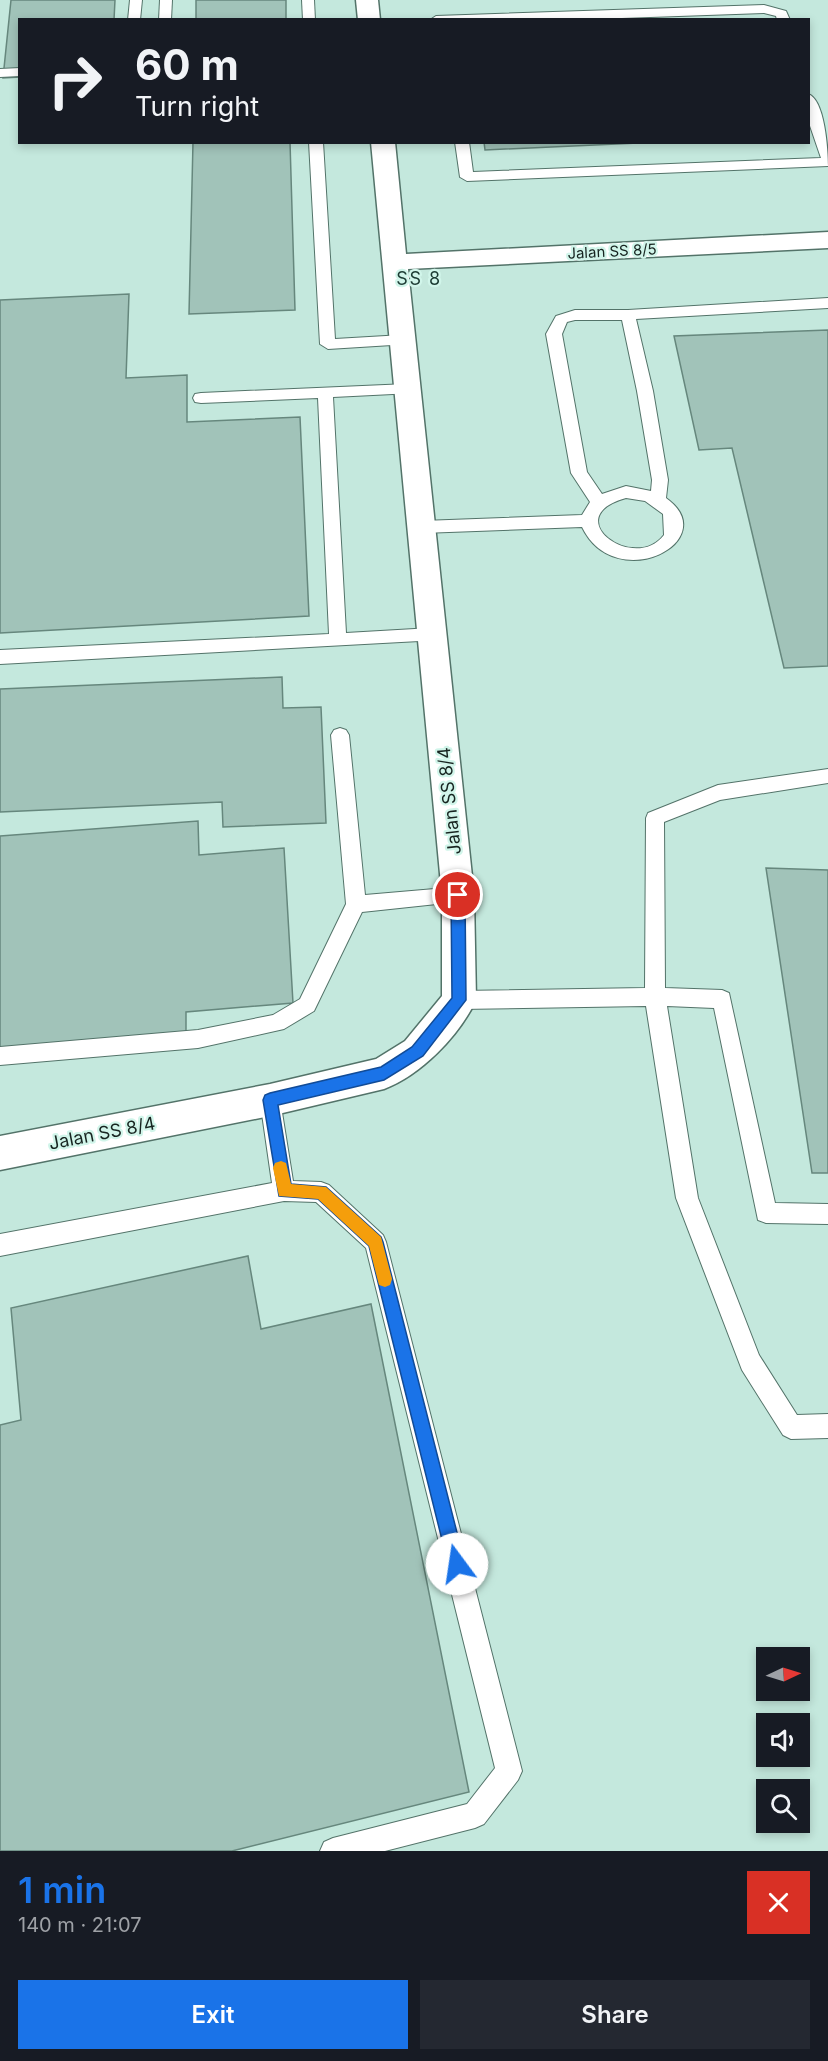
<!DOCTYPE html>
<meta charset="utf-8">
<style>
body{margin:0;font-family:Inter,sans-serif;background:#242831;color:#f1f3f6;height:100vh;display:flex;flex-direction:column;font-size:22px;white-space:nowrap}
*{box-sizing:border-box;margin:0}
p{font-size:20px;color:#9ea1a6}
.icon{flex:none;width:33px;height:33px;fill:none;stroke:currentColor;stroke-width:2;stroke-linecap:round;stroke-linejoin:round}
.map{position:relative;height:1851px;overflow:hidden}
.sheet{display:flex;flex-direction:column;background:#171b24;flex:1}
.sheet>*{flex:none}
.hud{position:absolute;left:18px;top:18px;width:792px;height:126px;border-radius:0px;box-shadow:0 3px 9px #0003;background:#171b24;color:#f1f3f6;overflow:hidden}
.needle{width:39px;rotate:86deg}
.tools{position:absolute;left:756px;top:1647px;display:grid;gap:12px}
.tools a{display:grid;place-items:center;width:54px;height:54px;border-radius:0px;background:#171b24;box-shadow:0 3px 9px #0003;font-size:30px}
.pin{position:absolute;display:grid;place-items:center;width:51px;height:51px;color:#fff;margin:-26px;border:3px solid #fff;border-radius:50%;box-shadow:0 2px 6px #0007}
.me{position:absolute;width:66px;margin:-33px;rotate:346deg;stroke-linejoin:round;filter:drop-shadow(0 0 4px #0008)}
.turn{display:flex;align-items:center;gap:21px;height:126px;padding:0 18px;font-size:27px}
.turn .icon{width:78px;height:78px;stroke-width:2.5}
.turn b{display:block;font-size:42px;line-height:51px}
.round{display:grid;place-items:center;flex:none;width:63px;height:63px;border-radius:0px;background:#242831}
.summary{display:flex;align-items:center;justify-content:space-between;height:102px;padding:0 18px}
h1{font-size:36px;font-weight:600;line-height:45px;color:#1a73e8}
.action{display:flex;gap:12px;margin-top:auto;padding:12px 18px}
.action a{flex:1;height:69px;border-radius:0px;background:#1a73e8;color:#fff;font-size:24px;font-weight:600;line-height:69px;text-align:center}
.action a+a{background:#242831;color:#f1f3f6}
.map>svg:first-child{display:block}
.building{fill:#a1c3b9;stroke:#66877d;stroke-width:1.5}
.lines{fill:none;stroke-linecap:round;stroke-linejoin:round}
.lane-casing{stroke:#537369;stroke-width:2}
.street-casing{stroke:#537369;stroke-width:3}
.lane{fill:#fff;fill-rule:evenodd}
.street{fill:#fff;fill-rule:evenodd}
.route{fill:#1a73e8;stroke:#114b97;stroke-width:1.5}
.slow{fill:#f59e0b}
.labels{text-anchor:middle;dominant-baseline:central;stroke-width:4.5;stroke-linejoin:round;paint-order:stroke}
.far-street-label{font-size:15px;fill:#172420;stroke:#d1f5ea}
.far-quarter-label{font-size:18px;letter-spacing:1.5px;fill:#1c3b33;stroke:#d1f5ea}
.street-label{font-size:18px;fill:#172420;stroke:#d1f5ea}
</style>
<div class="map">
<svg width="828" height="1851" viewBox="0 0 828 1851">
<rect width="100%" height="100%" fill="#c4e8dd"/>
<g class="building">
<path d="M11,0H115L114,20H20V77L3,78Z"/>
<rect x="196" y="0" width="90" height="20"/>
<path d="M193,142H290L295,310L189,314Z"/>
<path d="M484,142H660L485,150Z"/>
<path d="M129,294L126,378L187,375V422L300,417L309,616L0,633V300Z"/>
<path d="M828,330V666L784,668L732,448L699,450L674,336Z"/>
<path d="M282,677L283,708L321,707L326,823L223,827L222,802L0,812V689Z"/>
<path d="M198,821L199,855L284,848L293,1003L186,1012V1036L0,1052V836Z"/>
<path d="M766,868L828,870V1173H812Z"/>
<path d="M248,1256L261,1329L371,1304L469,1792L232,1851H0V1425L21,1420L11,1308Z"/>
</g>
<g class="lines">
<defs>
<g id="lane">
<path d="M130,0H142L140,20H128Z"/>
<path d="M160,0H172L171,20H159Z"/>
<path d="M302,0H314L315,20H303Z"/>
<path d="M764,5L786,11L790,20H777L776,16L764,13L565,20H430L436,16Z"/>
<path d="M20,68V76L0,77V69Z"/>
<path d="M808,94C825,99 828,151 828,166L467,181L460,177L455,142H469L473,172L821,158L808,120Z"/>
<path d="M309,142H323L335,339L403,335L408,336L411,340L408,344L328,349L320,344Z"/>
<path d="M828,298V308L636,319L653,391L668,480L666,498C725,540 616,597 582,527L422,533L416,531L414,527L416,523L422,521L582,515L590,502L571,473L546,334L556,316L575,310H628ZM575,320H622L637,391L652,480L651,491L626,486L602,494L587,472L562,334L567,322ZM626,498L645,501L663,514L664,535C634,574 557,517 626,498Z"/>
<path d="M408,384L413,385L416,389L413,393L333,397L346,633L432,628L438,630L441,635L438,640L0,664V650L329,634L318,398L201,403L195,402L193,398L195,394L201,393Z"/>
<path d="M340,728L346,730L349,735L365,895L458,887L465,889L468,895L465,901L362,912L314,1011L284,1029L198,1048L0,1065V1047L198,1030L273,1015L300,999L346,904L331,735L334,730Z"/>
<path d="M828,769V783L720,800L664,822L665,988L722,990L729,993L775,1203L828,1204V1224L766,1223L758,1220L714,1008L667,1006L698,1198L759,1355L797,1415L828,1414V1438L791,1439L783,1435L742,1370L676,1198L646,1006L459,1009L452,1006L449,1000L452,994L459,991L645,988L646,818L648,813L718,785Z"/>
<path d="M270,1090L277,1093L280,1100L293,1181L321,1182L329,1185L383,1235L386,1242L522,1771L518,1780L484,1824L475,1828L385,1851H320L324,1842L333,1838L467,1804L495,1768L366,1248L316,1202L284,1201L0,1256V1234L272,1183L260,1100L263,1093Z"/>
</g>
<g id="street">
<path d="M356,0H378L380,20H358Z"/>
<path d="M371,142H395L406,254L828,232V248L408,269L474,895L476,1000C459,1036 421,1075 384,1089L270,1116L0,1170V1136L270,1084L376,1059L405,1041L442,996V895Z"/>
</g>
</defs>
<use href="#lane" class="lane-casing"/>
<use href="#street" class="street-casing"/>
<use href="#lane" class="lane"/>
<use href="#street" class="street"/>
</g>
<path class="route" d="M458,889L463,891L465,895L466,1000L423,1056L384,1080L278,1105L291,1184L326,1187L381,1237L383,1242L465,1564L463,1570L457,1572L451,1570L448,1564L369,1246L318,1199L279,1196L263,1100L265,1095L270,1093L381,1067L412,1047L452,998L451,895L453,891Z"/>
<path class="slow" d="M281,1161L286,1163L291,1184L326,1187L381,1237L392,1279L390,1285L385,1287L379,1285L369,1246L318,1199L279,1196L273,1168L275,1163Z"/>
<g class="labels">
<g class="far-street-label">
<text transform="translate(612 251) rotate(-3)">Jalan SS 8/5</text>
</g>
<g class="far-quarter-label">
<text x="419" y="278">SS 8</text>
</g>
<g class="street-label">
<text transform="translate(449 801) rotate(-96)">Jalan SS 8/4</text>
<text transform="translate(102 1133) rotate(-11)">Jalan SS 8/4</text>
</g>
</g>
</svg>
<div class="tools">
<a><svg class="needle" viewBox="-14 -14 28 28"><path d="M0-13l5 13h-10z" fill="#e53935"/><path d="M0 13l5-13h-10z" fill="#9ea1a6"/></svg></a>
<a><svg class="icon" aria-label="sound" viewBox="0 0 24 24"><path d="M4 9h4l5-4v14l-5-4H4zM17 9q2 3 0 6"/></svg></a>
<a><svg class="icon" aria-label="search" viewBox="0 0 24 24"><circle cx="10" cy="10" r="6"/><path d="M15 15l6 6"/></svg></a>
</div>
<div class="pin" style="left:458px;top:895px;background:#d93025"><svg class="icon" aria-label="arrive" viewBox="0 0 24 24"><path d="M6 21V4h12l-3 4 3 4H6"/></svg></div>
<svg class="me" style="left:457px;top:1564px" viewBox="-20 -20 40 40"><circle r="19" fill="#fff"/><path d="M0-13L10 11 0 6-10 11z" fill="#1a73e8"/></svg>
<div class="hud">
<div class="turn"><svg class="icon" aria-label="right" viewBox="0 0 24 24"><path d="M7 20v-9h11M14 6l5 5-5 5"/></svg><div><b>60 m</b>Turn right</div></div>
</div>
</div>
<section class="sheet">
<div class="summary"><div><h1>1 min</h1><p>140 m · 21:07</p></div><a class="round" style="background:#d93025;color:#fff"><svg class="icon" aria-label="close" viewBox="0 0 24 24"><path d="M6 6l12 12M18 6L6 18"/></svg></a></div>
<div class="action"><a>Exit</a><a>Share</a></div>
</section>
